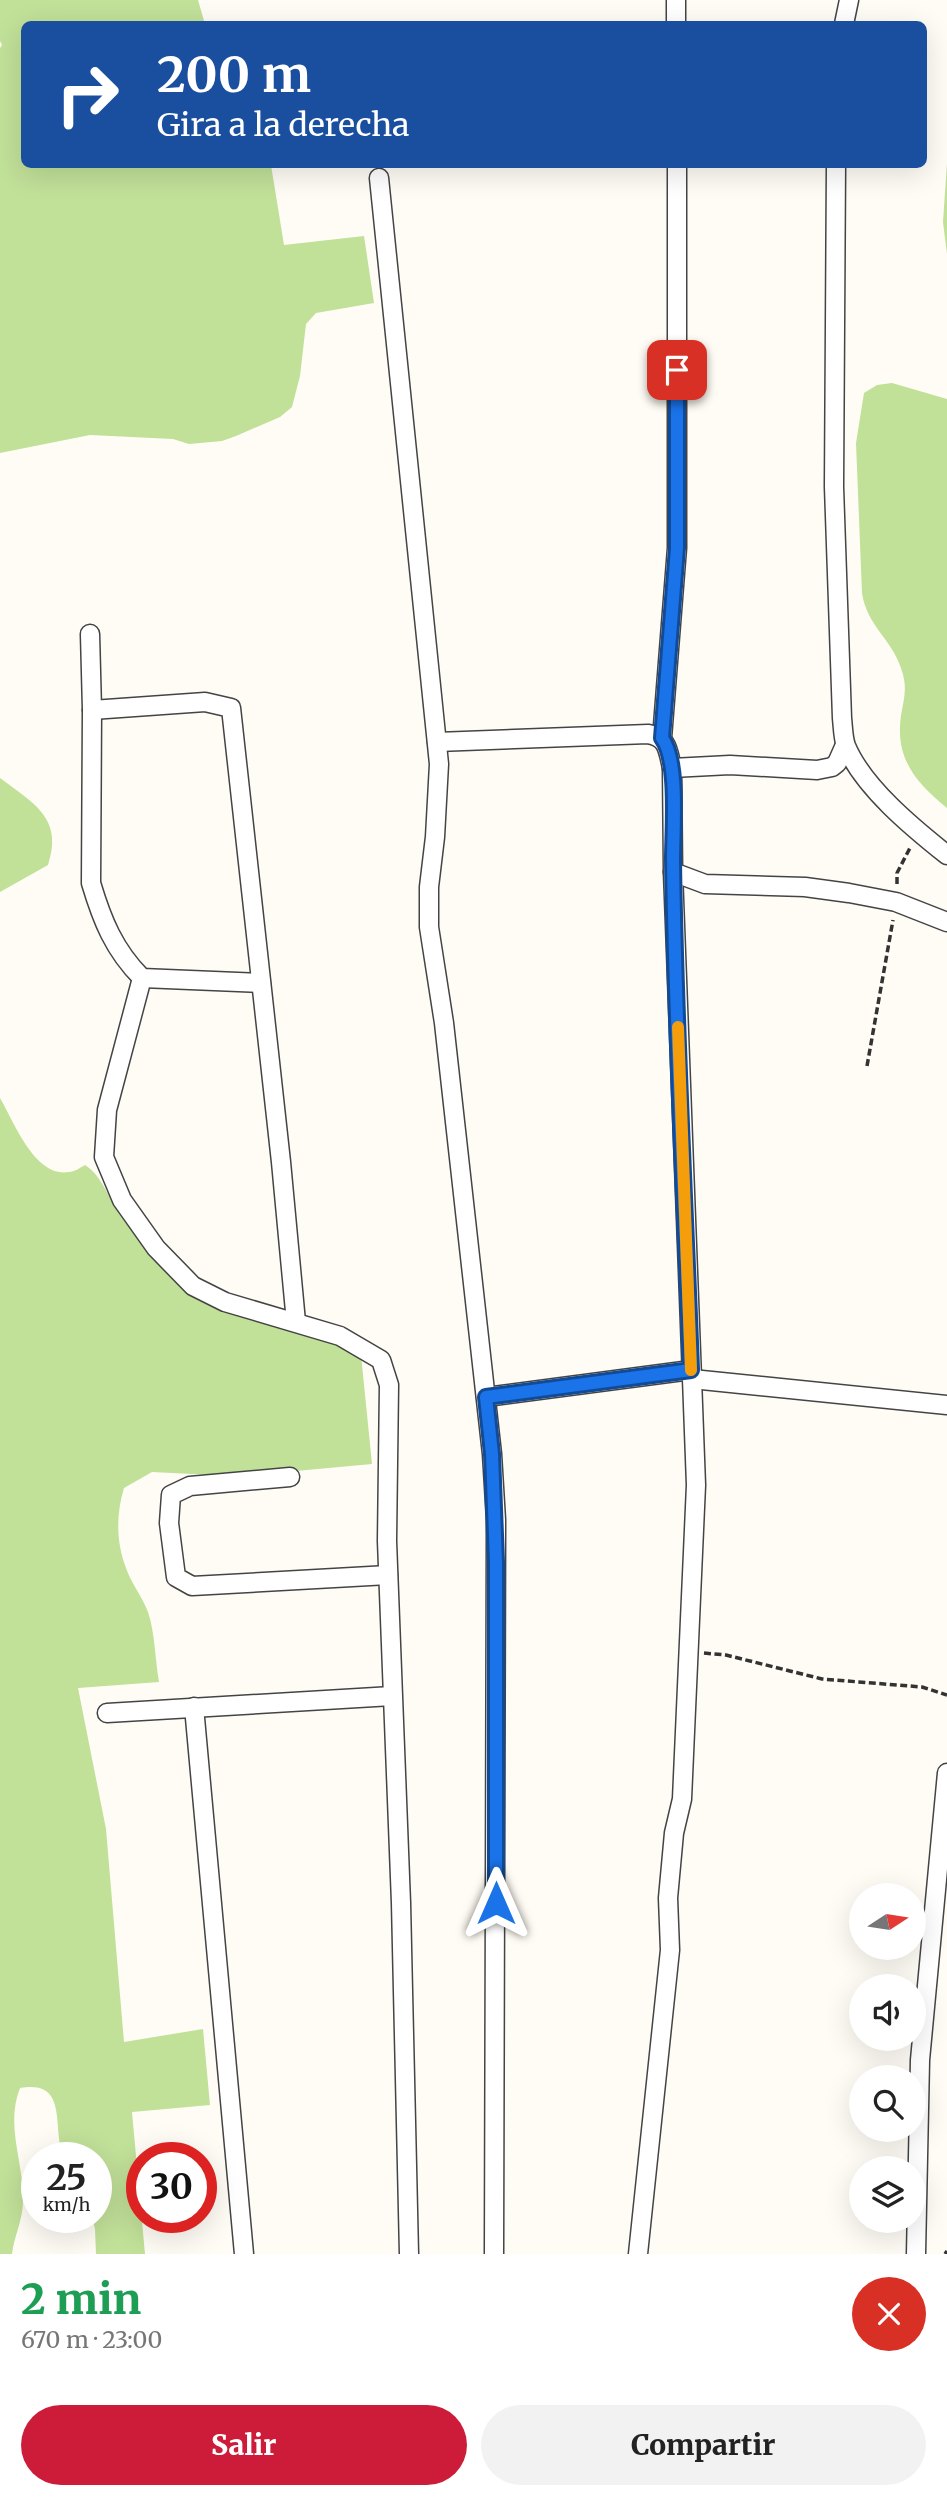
<!DOCTYPE html>
<html lang="es">
<meta charset="utf-8">
<style>
body{margin:0;font-family:Merriweather,serif;background:#f2f2f2;color:#222;height:100vh;display:flex;flex-direction:column;font-size:26px;white-space:nowrap}
*{box-sizing:border-box;margin:0}
p{font-size:23px;color:#767676}
.icon{flex:none;width:38px;height:38px;fill:none;stroke:currentColor;stroke-width:2;stroke-linecap:round;stroke-linejoin:round}
.map{position:relative;height:2254px;overflow:hidden}
.sheet{display:flex;flex-direction:column;background:#fff;flex:1}
.sheet>*{flex:none}
.hud{position:absolute;left:21px;top:21px;width:906px;height:147px;border-radius:10px;box-shadow:0 7px 28px #0002;background:#1a4fa0;color:#fff;overflow:hidden}
.needle{width:46px;rotate:78deg}
.tools{position:absolute;left:849px;top:1883px;display:grid;gap:14px}
.tools a{display:grid;place-items:center;width:77px;height:77px;border-radius:50%;background:#fff;box-shadow:0 7px 28px #0002;font-size:35px}
.speed{position:absolute;left:21px;top:2142px;display:flex;gap:14px;font-size:35px;font-weight:700;text-align:center}
.speed>*{display:grid;place-content:center;width:91px;height:91px;border-radius:50%;background:#fff;box-shadow:0 7px 28px #0002;line-height:1}
.speed small{font-size:18px;font-weight:400}
.speed .limit{border:10px solid #d22;background:#fff;color:#111}
.pin{position:absolute;display:grid;place-items:center;width:60px;height:60px;color:#fff;margin:-30px;border-radius:14px;box-shadow:0 4px 10px #0006}
.me{position:absolute;width:77px;margin:-38px;rotate:0deg;stroke-linejoin:round;filter:drop-shadow(0 0 5px #0008)}
.turn{display:flex;align-items:center;gap:24px;height:147px;padding:0 21px;font-size:32px}
.turn .icon{width:91px;height:91px;stroke-width:2.5}
.turn b{display:block;font-size:49px;line-height:60px}
.round{display:grid;place-items:center;flex:none;width:74px;height:74px;border-radius:37px;background:#f2f2f2}
.headline{display:flex;align-items:center;justify-content:space-between;height:119px;padding:0 21px}
h1{font-size:42px;font-weight:800;line-height:52px;color:#1e9e55}
.button{display:flex;gap:14px;margin-top:auto;padding:14px 21px}
.button a{flex:1;height:80px;border-radius:42px;background:#cd1c39;color:#fff;font-size:28px;font-weight:800;line-height:80px;text-align:center}
.button a+a{background:#f2f2f2;color:#222}
.map>svg:first-child{display:block}
.forest{fill:#c1e098}
.lines{fill:none;stroke-linecap:round;stroke-linejoin:round}
.minor-casing{stroke:#444;stroke-width:21}
.path{stroke:#333;stroke-width:3.5;stroke-dasharray:7 3.5;stroke-linecap:butt}
.minor{stroke:#fff;stroke-width:18}
.route-casing{stroke:#114b97;stroke-width:18}
.route{stroke:#1a73e8;stroke-width:12}
.slow{stroke:#f59e0b;stroke-width:12}
</style>
<div class="map">
<svg width="947" height="2254" viewBox="0 0 947 2254">
<rect width="100%" height="100%" fill="#fffcf5"/>
<g class="forest">
<path d="M0,0H198L205,24H24V164L271,165L284,245L364,236L374,303L316,313L306,324L300,376L292,407L280,417L236,436L222,441L189,444L173,439L90,435L0,453V48L2,45L0,41Z"/>
<path d="M947,163V254L943,222Z"/>
<path d="M892,383L947,399V808C914,781 893,756 902,710C905,694 907,685 901,668C891,638 867,626 862,593L856,443L864,393L877,385Z"/>
<path d="M0,778C33,803 64,818 48,865L0,892Z"/>
<path d="M0,1098C14,1122 35,1178 69,1172C74,1172 80,1168 85,1165C104,1177 109,1202 123,1219C141,1243 162,1265 186,1281L359,1335L372,1464L285,1472L212,1475L152,1472L124,1488C116,1514 116,1542 126,1568C131,1583 142,1596 148,1612C155,1633 155,1659 159,1682L78,1688L106,1829L124,2042L203,2029L210,2105L132,2112L145,2254H96L95,2229L92,2217H96V2158H64C51,2129 70,2079 20,2088C5,2126 24,2162 23,2201C23,2220 14,2236 12,2254H0Z"/>
</g>
<g class="lines">
<defs>
<g id="minor">
<path d="M676,24V0"/>
<path d="M844,24L849,0"/>
<path d="M836,164L834,487L842,718C843,727 843,738 846,746C863,787 913,828 947,855"/>
<path d="M379,178L439,764L435,837L429,887V927L444,1023L492,1454L496,1520L494,2254"/>
<path d="M90,634L92,710L91,883C102,920 114,950 142,978L261,983"/>
<path d="M92,710L205,702L231,708L281,1162L296,1322"/>
<path d="M662,738L677,548V164"/>
<path d="M437,742L648,734C668,737 668,751 672,768L730,765L817,770L832,767L837,763L845,745"/>
<path d="M673,872L705,884L805,887L849,893L896,902L947,922"/>
<path d="M142,978L107,1110L104,1157L122,1200L156,1248L193,1286L225,1302L340,1336L381,1360L389,1385L387,1541L401,1903L409,2254"/>
<path d="M692,1379L947,1405"/>
<path d="M486,1397L691,1370"/>
<path d="M290,1477L190,1486L171,1495L169,1523L176,1577L192,1586L388,1575"/>
<path d="M194,1707L244,2254"/>
<path d="M107,1713L392,1696"/>
<path d="M638,2254L670,1950L668,1898L674,1833L682,1799L696,1485L673,872L672,768"/>
<path d="M916,2254L920,2060L947,1773"/>
</g>
</defs>
<use href="#minor" class="minor-casing"/>
<g class="path">
<path d="M897,884V873L911,846"/>
<path d="M867,1066L893,920"/>
<path d="M704,1653L726,1655L822,1679L922,1687L947,1695"/>
<path d="M945,2254L947,2251"/>
</g>
<use href="#minor" class="minor"/>
</g>
<g class="lines">
<defs>
<path id="route" d="M496,1903V1562L492,1454L486,1397L691,1370C685,1199 675,1029 673,859C673,830 679,761 662,738L677,548V370"/>
</defs>
<use href="#route" class="route-casing"/>
<use href="#route" class="route"/>
<path class="slow" d="M678,1027L691,1370"/>
</g>
</svg>
<div class="tools">
<a><svg class="needle" viewBox="-14 -14 28 28"><path d="M0-13l5 13h-10z" fill="#e53935"/><path d="M0 13l5-13h-10z" fill="#767676"/></svg></a>
<a><svg class="icon" aria-label="sound" viewBox="0 0 24 24"><path d="M4 9h4l5-4v14l-5-4H4zM17 9q2 3 0 6"/></svg></a>
<a><svg class="icon" aria-label="search" viewBox="0 0 24 24"><circle cx="10" cy="10" r="6"/><path d="M15 15l6 6"/></svg></a>
<a><svg class="icon" aria-label="layers" viewBox="0 0 24 24"><path d="M12 4l9 5-9 5-9-5zM3 14l9 5 9-5"/></svg></a>
</div>
<div class="speed"><div>25<small>km/h</small></div><div class="limit">30</div></div>
<div class="pin" style="left:677px;top:370px;background:#d93025"><svg class="icon" aria-label="arrive" viewBox="0 0 24 24"><path d="M6 21V4h12l-3 4 3 4H6"/></svg></div>
<svg class="me" style="left:496px;top:1903px" viewBox="-20 -20 40 40"><path d="M0-17L14 15 0 8-14 15z" fill="#1a73e8" stroke="#fff" stroke-width="4"/></svg>
<div class="hud">
<div class="turn"><svg class="icon" aria-label="right" viewBox="0 0 24 24"><path d="M7 20v-9h11M14 6l5 5-5 5"/></svg><div><b>200 m</b>Gira a la derecha</div></div>
</div>
</div>
<section class="sheet">
<div class="headline"><div><h1>2 min</h1><p>670 m · 23:00</p></div><a class="round" style="background:#d93025;color:#fff"><svg class="icon" aria-label="close" viewBox="0 0 24 24"><path d="M6 6l12 12M18 6L6 18"/></svg></a></div>
<div class="button"><a>Salir</a><a>Compartir</a></div>
</section>
